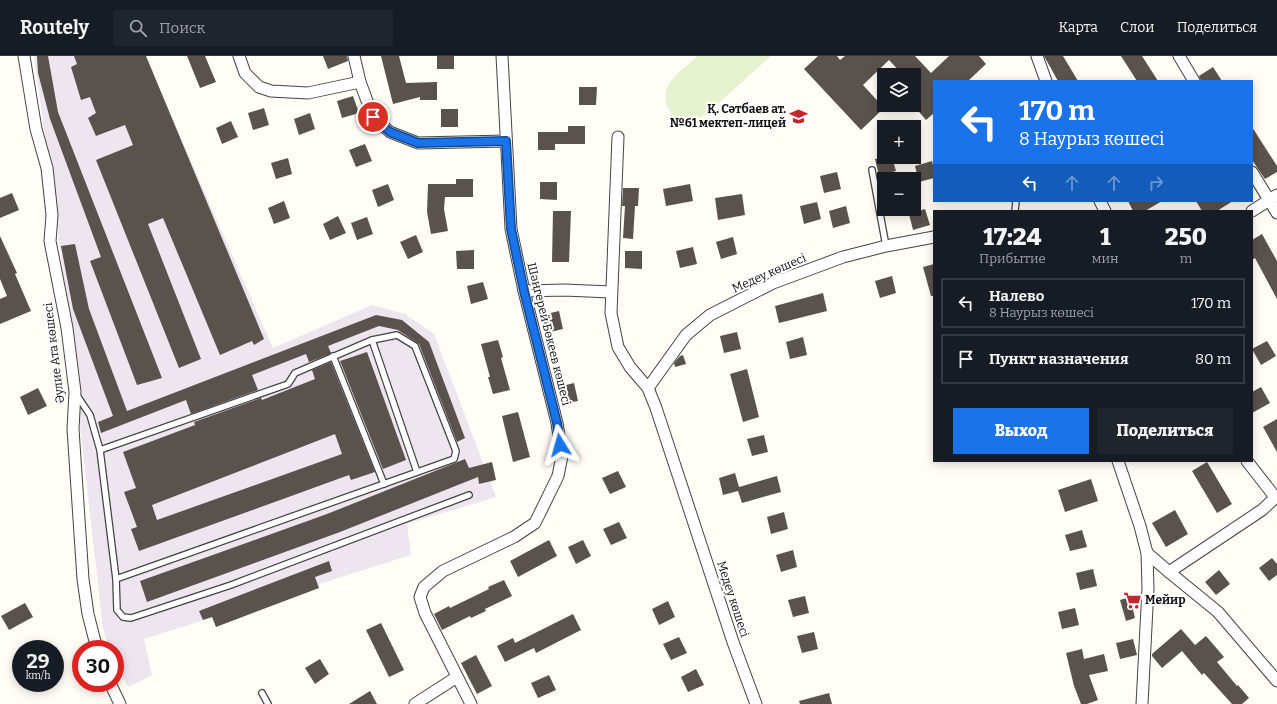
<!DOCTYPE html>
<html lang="ru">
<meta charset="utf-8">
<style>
body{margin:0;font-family:Bitter,serif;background:#20242c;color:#f1f3f6;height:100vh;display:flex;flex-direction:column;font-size:15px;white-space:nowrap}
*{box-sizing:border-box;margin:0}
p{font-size:13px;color:#9ea1a6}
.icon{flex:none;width:22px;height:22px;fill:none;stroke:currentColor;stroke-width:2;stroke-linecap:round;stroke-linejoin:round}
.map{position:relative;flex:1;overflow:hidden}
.side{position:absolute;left:933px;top:154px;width:320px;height:252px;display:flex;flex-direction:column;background:#171b24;border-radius:0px;box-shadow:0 2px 10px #0003}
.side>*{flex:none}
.guide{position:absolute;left:933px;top:24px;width:320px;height:122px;border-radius:0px;box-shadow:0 2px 10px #0003;background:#1a73e8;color:#fff;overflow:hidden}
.buttons{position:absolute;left:877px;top:12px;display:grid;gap:8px}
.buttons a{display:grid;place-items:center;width:44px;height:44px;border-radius:0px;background:#171b24;box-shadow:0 2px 10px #0003;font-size:20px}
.speed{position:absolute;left:12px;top:584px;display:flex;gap:8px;font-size:20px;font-weight:700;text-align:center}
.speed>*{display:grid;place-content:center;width:52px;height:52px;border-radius:50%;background:#171b24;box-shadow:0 2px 10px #0003;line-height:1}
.speed small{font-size:10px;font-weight:400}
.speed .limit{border:6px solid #d22;background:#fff;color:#111}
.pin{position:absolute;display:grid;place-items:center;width:34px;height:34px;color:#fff;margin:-17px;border:2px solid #fff;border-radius:50%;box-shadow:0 1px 4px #0007}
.me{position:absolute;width:44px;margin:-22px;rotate:352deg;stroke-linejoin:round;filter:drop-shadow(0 0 3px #0008)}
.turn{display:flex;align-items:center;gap:14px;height:84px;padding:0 20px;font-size:18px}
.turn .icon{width:52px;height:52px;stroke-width:2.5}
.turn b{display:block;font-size:28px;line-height:34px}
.lanes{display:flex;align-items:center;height:38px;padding:0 20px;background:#0003;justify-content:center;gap:20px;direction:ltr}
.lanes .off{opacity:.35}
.eta{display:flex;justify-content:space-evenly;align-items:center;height:68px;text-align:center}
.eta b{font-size:24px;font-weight:800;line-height:28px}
.button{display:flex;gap:8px;margin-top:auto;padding:8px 20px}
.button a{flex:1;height:46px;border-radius:0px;background:#1a73e8;color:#fff;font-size:16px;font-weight:800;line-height:46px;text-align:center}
.button a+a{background:#20242c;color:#f1f3f6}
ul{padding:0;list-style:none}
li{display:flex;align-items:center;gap:12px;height:50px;margin:0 8px 6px;padding:0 12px;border:2px solid #363941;border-radius:0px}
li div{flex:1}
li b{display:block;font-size:15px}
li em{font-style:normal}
header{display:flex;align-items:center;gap:24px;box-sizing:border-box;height:56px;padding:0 20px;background:#171b24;border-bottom:1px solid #363941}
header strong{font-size:19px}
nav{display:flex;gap:22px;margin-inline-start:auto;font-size:14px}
.search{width:280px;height:36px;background:#20242c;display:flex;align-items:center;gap:10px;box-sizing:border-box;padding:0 14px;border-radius:0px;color:#9ea1a6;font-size:15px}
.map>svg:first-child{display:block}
.industrial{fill:#eee6ef}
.pitch{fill:#e6f2cf}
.building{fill:#5a524d;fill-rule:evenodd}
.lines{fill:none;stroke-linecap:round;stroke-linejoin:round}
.service-casing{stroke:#444;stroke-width:8}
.minor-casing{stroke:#444;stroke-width:13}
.service{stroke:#fff;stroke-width:5.5}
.minor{stroke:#fff;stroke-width:11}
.route-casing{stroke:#114b97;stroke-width:10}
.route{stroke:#1a73e8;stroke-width:7}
.labels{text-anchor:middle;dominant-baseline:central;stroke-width:4;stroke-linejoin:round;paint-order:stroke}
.poi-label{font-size:12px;font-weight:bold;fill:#111;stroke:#fff;text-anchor:end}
.street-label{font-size:12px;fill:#111;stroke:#fff}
</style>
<header>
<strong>Routely</strong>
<div class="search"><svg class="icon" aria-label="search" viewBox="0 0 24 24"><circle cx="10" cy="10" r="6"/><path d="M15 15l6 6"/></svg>Поиск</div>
<nav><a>Карта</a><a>Слои</a><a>Поделиться</a></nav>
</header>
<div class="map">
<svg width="1277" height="648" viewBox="0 0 1277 648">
<rect width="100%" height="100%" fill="#fffdf5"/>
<path class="industrial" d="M34,0H145L273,292L372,249L405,258L434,278L496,441L407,468L411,499L144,583L152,619L128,631L115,606V593H110L103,573L58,176Z"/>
<path class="pitch" d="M698,0H771L705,59C699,62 694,66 687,65C671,64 661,46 667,31C672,20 689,8 698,0Z"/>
<g class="building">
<path d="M37,0H48L58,56L162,322L137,329L90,205L101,201L50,63L38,17Z"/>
<path d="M74,0H146L264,283L254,289L252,285L220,299L163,162L148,168L201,303L179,312L96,104L133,89L125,69L96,80L88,62L96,57L90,41L81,44L71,11L77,8Z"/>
<path d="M187,0H205L216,26L200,32Z"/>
<path d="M323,0H347L348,5L328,13Z"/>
<path d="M381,0H399L406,27L437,26V44H420V41L393,48Z"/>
<rect x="437" y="0" width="17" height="13"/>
<path d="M818,0H837L840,4L845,0H915L931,17L949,0H979L986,8L968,25H934V57L926,64L914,50V19H903L889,4L863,29L884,52L861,74L804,13Z"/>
<path d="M1044,0H1063L1078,25H1058Z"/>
<path d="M1121,0H1142L1158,25H1137Z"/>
<path d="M1213,11L1222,25H1201L1199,20Z"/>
<path d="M579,31H597L596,49H579Z"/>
<path d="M353,40L359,57L342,62L337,45Z"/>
<path d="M264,52L269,69L253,74L248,57Z"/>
<rect x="441" y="53" width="17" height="18"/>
<path d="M310,57L315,73L299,79L294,63Z"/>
<path d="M231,65L238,81L222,88L216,72Z"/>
<path d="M568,70H585V88H555V94H538V76H568Z"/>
<path d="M1252,71L1277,110V116L1265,123L1252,104Z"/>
<path d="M365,88L372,105L356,111L349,94Z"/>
<path d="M884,101H892L896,115L879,120L875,103Z"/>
<path d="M288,102L292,118L276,123L271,107Z"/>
<path d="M932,105L934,114V122L919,126L915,110Z"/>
<path d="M837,116L841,133L824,137L820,120Z"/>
<path d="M456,123H473V141H445L444,153L448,175L431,178L427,156L428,128H456Z"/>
<path d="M540,126H557V144L540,143Z"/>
<path d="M388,128L394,144L378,151L372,134Z"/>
<path d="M690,128L693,145L666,150L663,133Z"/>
<path d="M623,132H639L638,150H635L633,183L623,182L625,150H622Z"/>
<path d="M12,137L19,154L0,162V142Z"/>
<path d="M742,138L745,159L718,164L715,142Z"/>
<path d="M284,145L290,162L274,168L268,152Z"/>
<path d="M1128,145H1162L1145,155H1133Z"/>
<path d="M1196,145H1233L1217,155H1202Z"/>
<path d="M817,146L821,163L804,168L800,150Z"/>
<path d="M846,150L850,167L833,172L829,155Z"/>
<path d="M925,153L930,169L913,174L909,158Z"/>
<path d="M553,155H571L569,206H552Z"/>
<path d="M338,160L346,177L330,184L323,168Z"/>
<path d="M367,161L373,178L357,184L351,167Z"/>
<path d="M1262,178L1277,205V243L1255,202L1252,204V184Z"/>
<path d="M416,179L423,196L408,203L400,186Z"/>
<path d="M0,180L17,217L15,218L31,255L0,268V243L7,240L0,223Z"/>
<path d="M733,181L737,198L721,203L716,186Z"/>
<path d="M75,188L89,253L127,355L376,259L402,264L429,286L465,382L457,386L419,288L398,274L379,270L328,290L331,297L330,298L309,306L306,298L252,319L258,334L191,358L186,344L101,377L98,366L113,360L73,253L61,190Z"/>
<path d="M693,191L697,208L680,212L676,195Z"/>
<path d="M474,194V213H457L456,195Z"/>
<path d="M625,195H642V213L625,212Z"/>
<path d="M934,208V240H931L923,211Z"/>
<path d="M892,220L896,237L880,242L875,225Z"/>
<path d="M483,226L488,243L471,248L467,230Z"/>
<path d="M823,237L827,255L779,267L775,250Z"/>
<path d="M559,255L563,273L546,277L542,259Z"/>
<path d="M737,276L741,293L724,297L720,280Z"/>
<path d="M803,281L807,299L790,303L786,286Z"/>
<path d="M498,284L503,301L501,302L510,334L493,338L488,321H490L481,288Z"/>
<path d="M1267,285L1276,300L1261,309L1252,293Z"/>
<path d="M367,296L406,404L383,413L340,305Z"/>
<path d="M683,299L686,308L675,311L674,307L680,300Z"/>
<path d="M331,306L375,416L351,424L349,419L139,495L131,473L137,471L124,436L136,432L123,396L195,369L194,366L261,342L262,344L315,323L312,314ZM335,378L342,398L157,464L152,449Z"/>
<path d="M747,313L759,361L743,366L730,318Z"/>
<path d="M574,327L578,345L561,348L558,331Z"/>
<path d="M1261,331L1270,347L1252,357V336Z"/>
<path d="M38,332L47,350L28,359L20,341Z"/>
<path d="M518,356L530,401L513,406L502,360Z"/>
<path d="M1277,363V396L1263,371Z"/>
<path d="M764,379L768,396L752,400L747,383Z"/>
<path d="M465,403L469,412L492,406L496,424L479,428L478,421L340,476L147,546L140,525L327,458Z"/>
<path d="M1207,406L1232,448L1217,457L1192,415Z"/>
<path d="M618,415L626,431L610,438L602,422Z"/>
<path d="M735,417L739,431L777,420L781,436L742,447L738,435L723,439L719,422Z"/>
<path d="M1091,423L1098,445L1065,456L1058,434Z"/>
<path d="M1175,454L1188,478L1166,491L1152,467Z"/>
<path d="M784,456L788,473L771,478L767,461Z"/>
<path d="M619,466L627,482L611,489L603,473Z"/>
<path d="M1082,474L1087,491L1070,495L1065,479Z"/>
<path d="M549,484L557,500L518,521L510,505Z"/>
<path d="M583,484L591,500L576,508L568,491Z"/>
<path d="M793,494L797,511L781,516L776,499Z"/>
<path d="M1272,502L1277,508V519L1269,525L1259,512Z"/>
<path d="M329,505L332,515L315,521L319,532L216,571L212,561L203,564L199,555Z"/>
<path d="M1093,513L1097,530L1080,534L1076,517Z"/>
<path d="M1219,514L1230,528L1216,539L1205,526Z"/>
<path d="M504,524L512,540L485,553L486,555L471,562L470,560L442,574L434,558L449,550L450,552L489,533L488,531Z"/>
<path d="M805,540L809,557L793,561L788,544Z"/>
<path d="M1130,541L1135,562L1126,565L1120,544Z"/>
<path d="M668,545L675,561L659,569L652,553Z"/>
<path d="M25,547L33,561L9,574L1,560Z"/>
<path d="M1075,552L1079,569L1062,573L1058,556Z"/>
<path d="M573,558L581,574L536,597L534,592L505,606L497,590L513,582L515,587Z"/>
<path d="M381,567L404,614L389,621L366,574Z"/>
<path d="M1181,573L1195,589L1206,580L1224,601L1217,606L1237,630L1238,629L1249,642L1242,648H1232L1204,617L1202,619L1182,595L1162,612L1152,600V598Z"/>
<path d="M814,576L818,593L802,597L797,580Z"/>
<path d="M679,581L687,597L671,604L663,588Z"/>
<path d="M1133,583L1137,599L1120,603L1116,587Z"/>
<path d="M1082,593L1084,603L1104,598L1108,615L1089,619L1098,644L1087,648H1081L1074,630L1066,597Z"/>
<path d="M476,599L492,630L477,638L461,607Z"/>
<path d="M320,603L329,618L315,628L305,612Z"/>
<path d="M696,613L704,629L688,636L681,621Z"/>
<path d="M549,619L556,634L538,642L531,627Z"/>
<path d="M370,635L377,648H349Z"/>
<path d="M829,637L832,648H800L799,645Z"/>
</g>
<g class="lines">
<defs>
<g id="service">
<path d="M872,114L886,190"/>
<path d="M1015,155L1016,145"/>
<path d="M372,284L417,416"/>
<path d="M333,300L384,428"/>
<path d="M76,338L90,359L100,394L116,523L117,554L123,561L131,562L231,529L469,439"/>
<path d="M100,394L288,328L295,317L372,284L397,279L415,290L456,395L454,403L116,523"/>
<path d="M262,637L268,648"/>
</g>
<g id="minor">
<path d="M24,0L36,73L47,112L52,159L50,185L67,272L75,336L73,373L83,523L88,558L97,593"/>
<path d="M239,0L245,17L259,31L271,35L308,37L360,26"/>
<path d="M354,0L360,26L373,61L390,76L418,87L506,85"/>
<path d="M1037,0L1046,25"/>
<path d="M1179,0L1194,25"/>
<path d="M618,81L611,257L618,291L630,311L648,332L656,352L733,586L756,648"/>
<path d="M1252,116L1277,157"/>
<path d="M1100,145L1105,155"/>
<path d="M1252,155L1277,139"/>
<path d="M524,235L564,234L611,236"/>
<path d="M648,332L686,279L710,259L773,227L843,201L886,190L934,181"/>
<path d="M1118,405L1140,470L1147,497L1148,532L1142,648"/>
<path d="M1247,405L1275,441"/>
<path d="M1147,497L1169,516L1262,454L1277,440"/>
<path d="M1169,516L1218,556L1277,625"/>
<path d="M110,627L120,648"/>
<path d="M415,648L457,621"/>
<path d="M471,648L425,557L420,541L424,531L443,515L514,481L535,467L558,420L562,400L557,367L524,235L511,173L502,0"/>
</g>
</defs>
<use href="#service" class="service-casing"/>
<use href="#minor" class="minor-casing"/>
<use href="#service" class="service"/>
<use href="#minor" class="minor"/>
</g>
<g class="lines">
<defs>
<path id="route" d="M373,61L390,76L418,87L506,85L511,173L524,235L557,367L560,389"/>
</defs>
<use href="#route" class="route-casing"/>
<use href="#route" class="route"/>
</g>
<defs>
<symbol id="school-bare" viewBox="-9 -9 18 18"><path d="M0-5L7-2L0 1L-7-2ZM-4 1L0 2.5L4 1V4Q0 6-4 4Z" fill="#c4262e" stroke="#fff" stroke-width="2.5" paint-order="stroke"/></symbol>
<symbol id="supermarket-bare" viewBox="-9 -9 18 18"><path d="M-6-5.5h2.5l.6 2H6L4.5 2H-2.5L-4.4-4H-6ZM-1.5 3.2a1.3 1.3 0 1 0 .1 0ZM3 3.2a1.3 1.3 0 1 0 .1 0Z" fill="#c4262e" stroke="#fff" stroke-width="2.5" paint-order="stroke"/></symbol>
</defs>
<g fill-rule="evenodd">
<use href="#school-bare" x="786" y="48" width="25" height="25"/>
<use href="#supermarket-bare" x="1120" y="532" width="25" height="25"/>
</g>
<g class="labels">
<g class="poi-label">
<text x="786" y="53">Қ. Сәтбаев ат.<tspan x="786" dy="14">№61 мектеп-лицей</tspan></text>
<text x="1145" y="544" text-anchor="start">Мейир</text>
</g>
<g class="street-label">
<text transform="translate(769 217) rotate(-24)">Медеу көшесі</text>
<text transform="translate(549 278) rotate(76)">Шәңгерей Бөкеев көшесі</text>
<text transform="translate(54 297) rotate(-97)">Әулие Ата көшесі</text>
<text transform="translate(733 543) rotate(72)">Медеу көшесі</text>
</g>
</g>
</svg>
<div class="buttons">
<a><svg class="icon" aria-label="layers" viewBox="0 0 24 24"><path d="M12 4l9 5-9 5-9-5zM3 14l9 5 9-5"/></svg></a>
<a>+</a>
<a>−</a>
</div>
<div class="speed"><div>29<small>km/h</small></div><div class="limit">30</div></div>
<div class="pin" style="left:373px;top:61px;background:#d93025"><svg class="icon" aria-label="arrive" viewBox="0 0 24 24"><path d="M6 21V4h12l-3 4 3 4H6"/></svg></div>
<svg class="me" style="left:560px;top:389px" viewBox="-20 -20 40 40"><path d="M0-17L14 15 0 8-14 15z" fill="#1a73e8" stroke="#fff" stroke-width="4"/></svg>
<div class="guide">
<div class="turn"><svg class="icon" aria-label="left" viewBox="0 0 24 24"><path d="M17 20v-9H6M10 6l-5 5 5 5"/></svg><div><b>170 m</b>8 Наурыз көшесі</div></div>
<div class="lanes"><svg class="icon" aria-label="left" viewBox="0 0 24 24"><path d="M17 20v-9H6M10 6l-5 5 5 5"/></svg><svg class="icon off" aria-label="ahead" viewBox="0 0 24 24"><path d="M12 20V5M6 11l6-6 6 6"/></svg><svg class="icon off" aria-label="ahead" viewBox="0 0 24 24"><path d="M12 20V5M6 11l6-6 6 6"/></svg><svg class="icon off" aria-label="right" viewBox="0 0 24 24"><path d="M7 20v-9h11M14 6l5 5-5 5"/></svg></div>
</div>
<section class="side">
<div class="eta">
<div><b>17:24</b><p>Прибытие</p></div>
<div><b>1</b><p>мин</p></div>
<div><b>250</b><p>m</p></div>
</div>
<ul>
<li><svg class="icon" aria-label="left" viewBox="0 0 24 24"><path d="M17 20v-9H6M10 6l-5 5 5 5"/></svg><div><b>Налево</b><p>8 Наурыз көшесі</p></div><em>170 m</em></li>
<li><svg class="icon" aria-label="arrive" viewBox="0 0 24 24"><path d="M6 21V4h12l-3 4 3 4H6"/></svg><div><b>Пункт назначения</b></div><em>80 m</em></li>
</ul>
<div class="button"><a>Выход</a><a>Поделиться</a></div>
</section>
</div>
